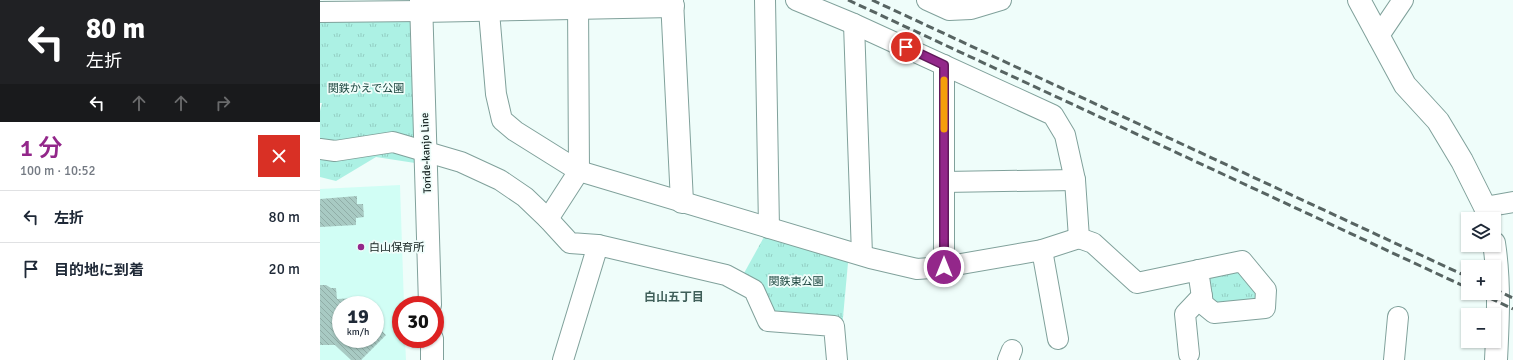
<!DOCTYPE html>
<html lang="ja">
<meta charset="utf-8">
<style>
body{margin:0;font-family:Signika,"Noto Sans JP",sans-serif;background:#f6f6f7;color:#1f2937;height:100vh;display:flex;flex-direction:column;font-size:15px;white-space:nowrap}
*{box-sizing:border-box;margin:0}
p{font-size:13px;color:#747a83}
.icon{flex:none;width:22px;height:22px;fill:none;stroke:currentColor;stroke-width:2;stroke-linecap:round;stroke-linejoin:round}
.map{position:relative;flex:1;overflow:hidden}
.side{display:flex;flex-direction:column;background:#fff;width:320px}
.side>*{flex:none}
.top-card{background:#202124;color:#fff;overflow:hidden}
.controls{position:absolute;left:1141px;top:212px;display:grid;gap:8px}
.controls a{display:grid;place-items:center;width:40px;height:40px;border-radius:0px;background:#fff;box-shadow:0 1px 3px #0004;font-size:20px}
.speed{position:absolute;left:12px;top:296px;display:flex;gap:8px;font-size:20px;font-weight:700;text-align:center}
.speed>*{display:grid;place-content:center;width:52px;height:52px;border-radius:50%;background:#fff;box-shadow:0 1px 3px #0004;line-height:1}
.speed small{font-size:10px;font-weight:400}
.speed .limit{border:6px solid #d22;background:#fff;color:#111}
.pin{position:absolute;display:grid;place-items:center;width:34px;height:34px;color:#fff;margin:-17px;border:2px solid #fff;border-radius:50%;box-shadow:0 1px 4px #0007}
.me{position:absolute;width:44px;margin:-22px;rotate:0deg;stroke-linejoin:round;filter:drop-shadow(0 0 3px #0008)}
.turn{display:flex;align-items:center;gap:14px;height:84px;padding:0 20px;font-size:18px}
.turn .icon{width:52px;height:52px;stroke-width:2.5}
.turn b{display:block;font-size:28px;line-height:34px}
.lanes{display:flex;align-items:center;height:38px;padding:0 20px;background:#0003;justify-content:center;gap:20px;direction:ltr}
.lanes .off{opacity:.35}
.round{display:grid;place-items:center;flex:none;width:42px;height:42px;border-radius:0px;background:#f6f6f7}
.summary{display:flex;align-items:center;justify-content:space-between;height:68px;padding:0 20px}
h1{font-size:24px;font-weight:600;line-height:30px;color:#93278a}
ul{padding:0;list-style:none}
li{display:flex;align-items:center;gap:12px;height:52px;padding:0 20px;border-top:1px solid #e0e1e3}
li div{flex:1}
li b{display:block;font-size:15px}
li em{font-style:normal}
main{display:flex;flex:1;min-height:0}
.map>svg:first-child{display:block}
.built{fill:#d1fef5;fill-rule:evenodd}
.park{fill:url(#park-tufts)}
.building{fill:url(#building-back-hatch)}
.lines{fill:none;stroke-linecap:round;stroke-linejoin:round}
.street-casing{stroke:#80a19b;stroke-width:22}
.secondary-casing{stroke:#80a19b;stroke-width:24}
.street{stroke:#fff;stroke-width:20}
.secondary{stroke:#fff;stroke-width:22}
.rail{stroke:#576462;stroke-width:3;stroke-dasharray:8 4;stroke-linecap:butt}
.route-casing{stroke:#60195a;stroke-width:10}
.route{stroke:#93278a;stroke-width:7}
.slow{stroke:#f59e0b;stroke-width:7}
.poi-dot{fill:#93278a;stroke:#effdfa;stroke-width:1.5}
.labels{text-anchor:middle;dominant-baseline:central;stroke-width:3.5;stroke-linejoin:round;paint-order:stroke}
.park-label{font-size:11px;fill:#18423b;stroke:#effdfa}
.street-label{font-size:11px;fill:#14211f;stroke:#effdfa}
.poi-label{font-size:11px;fill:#14211f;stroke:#effdfa;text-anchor:start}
.neighbourhood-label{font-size:12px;font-weight:bold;fill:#3f5f59;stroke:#effdfa}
</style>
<main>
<section class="side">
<div class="top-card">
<div class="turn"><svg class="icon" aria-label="left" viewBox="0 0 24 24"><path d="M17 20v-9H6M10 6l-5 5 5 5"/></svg><div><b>80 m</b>左折</div></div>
<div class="lanes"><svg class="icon" aria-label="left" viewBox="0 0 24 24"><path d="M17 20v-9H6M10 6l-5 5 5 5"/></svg><svg class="icon off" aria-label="ahead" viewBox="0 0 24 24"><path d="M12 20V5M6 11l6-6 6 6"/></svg><svg class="icon off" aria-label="ahead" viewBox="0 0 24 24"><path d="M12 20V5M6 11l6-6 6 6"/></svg><svg class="icon off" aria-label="right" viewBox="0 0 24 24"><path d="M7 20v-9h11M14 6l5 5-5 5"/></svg></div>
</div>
<div class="summary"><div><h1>1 分</h1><p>100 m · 10:52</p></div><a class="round" style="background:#d93025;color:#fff"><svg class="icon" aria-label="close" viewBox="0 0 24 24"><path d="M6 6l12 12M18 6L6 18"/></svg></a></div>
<ul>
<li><svg class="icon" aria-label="left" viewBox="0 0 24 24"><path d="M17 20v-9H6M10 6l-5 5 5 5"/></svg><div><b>左折</b></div><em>80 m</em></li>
<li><svg class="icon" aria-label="arrive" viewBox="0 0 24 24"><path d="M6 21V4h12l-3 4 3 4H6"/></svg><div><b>目的地に到着</b></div><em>20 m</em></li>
</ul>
</section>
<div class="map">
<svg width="1193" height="360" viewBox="0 0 1193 360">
<defs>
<pattern id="park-tufts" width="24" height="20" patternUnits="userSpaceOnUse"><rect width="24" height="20" fill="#acf1e4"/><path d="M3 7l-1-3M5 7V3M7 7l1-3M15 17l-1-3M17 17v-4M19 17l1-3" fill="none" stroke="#93cec3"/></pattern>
<pattern id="building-back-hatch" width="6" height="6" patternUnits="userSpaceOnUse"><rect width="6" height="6" fill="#a8cac3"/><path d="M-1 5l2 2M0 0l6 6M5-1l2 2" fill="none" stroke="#90ada7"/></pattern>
</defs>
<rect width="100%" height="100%" fill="#effdfa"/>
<path class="built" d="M80,185L84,305H81V339H85L86,360H0V189ZM21,305H55V339H21Z"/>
<g class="park">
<path d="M0,22H90L95,163L56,157L16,181L0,177V111L2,103H0Z"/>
<path d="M449,228L529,252L521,339L444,316L418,284Z"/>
<path d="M919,269L937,291L935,301L895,303L891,300L886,282L892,274Z"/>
</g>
<g class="building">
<path d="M37,196V204H43L44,217L36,218V225L0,227V199Z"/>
<path d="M0,285H6L11,288H16L17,299L36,298V305H21V339H55V324L66,335L41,360H31L15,345H0Z"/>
</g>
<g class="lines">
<defs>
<g id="street">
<path d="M168,0L176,94L182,120L195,131L259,171L550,258L597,269L624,267L722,250L738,339"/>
<path d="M445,0L449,228"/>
<path d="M476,0L534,24L733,115L745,135L755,180L759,238L773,243L817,283L922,261L946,290L945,308L894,313L883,304L878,270"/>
<path d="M607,0L629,10L651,9L681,0"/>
<path d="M0,12L101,11"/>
<path d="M534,24L542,255"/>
<path d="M1058,37L1083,0"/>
<path d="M0,149L15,151L73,142L141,162L180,180L205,197L228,219L250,243L278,245"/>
<path d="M624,182L755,180"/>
<path d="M1165,207L1193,202"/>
<path d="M228,219L259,171L258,0"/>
<path d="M722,250L759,238"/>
<path d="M624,267V65"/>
<path d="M869,354L865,314L882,296"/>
<path d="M243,360L278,245L406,275L434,290L448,321L514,326L517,360"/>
<path d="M688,360L692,350"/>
<path d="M1074,360L1078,317"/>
</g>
<g id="secondary">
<path d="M101,0L110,305"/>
<path d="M352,0L362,202"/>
<path d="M1039,0L1085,85L1118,121L1142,161L1165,207L1168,219"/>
<path d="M101,11C185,10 269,7 353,6"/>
<path d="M1174,243C1180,282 1178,321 1176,360"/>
<path d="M112,339V360"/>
</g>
</defs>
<use href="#street" class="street-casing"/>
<use href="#secondary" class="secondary-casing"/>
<use href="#street" class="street"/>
<use href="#secondary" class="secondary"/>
<g class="rail">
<path d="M528,0L1148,288"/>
<path d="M552,0L1148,277"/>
<path d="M1174,289L1193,298"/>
<path d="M1159,293L1193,309"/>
</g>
</g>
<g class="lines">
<defs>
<path id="route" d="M586,47L624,65V267"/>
</defs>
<use href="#route" class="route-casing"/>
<use href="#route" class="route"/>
<path class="slow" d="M624,80V129"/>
</g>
<circle class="poi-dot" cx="41" cy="247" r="4"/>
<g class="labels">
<g class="park-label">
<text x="46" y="88">関鉄かえで公園</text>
<text x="476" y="281">関鉄東公園</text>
</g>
<g class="street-label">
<text transform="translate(106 153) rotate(-92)">Toride-kanjo Line</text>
</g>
<g class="poi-label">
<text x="49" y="247">白山保育所</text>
</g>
<g class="neighbourhood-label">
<text x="354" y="297">白山五丁目</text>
</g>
</g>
</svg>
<div class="controls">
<a><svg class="icon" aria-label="layers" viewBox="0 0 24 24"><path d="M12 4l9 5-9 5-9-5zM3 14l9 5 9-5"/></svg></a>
<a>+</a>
<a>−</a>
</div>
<div class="speed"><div>19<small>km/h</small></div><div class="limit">30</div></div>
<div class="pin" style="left:586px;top:47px;background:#d93025"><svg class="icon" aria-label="arrive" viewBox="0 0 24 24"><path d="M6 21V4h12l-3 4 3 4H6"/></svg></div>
<svg class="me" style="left:624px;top:267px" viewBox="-20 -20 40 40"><circle r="17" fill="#93278a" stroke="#fff" stroke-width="3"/><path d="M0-11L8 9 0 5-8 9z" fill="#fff"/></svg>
</div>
</main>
